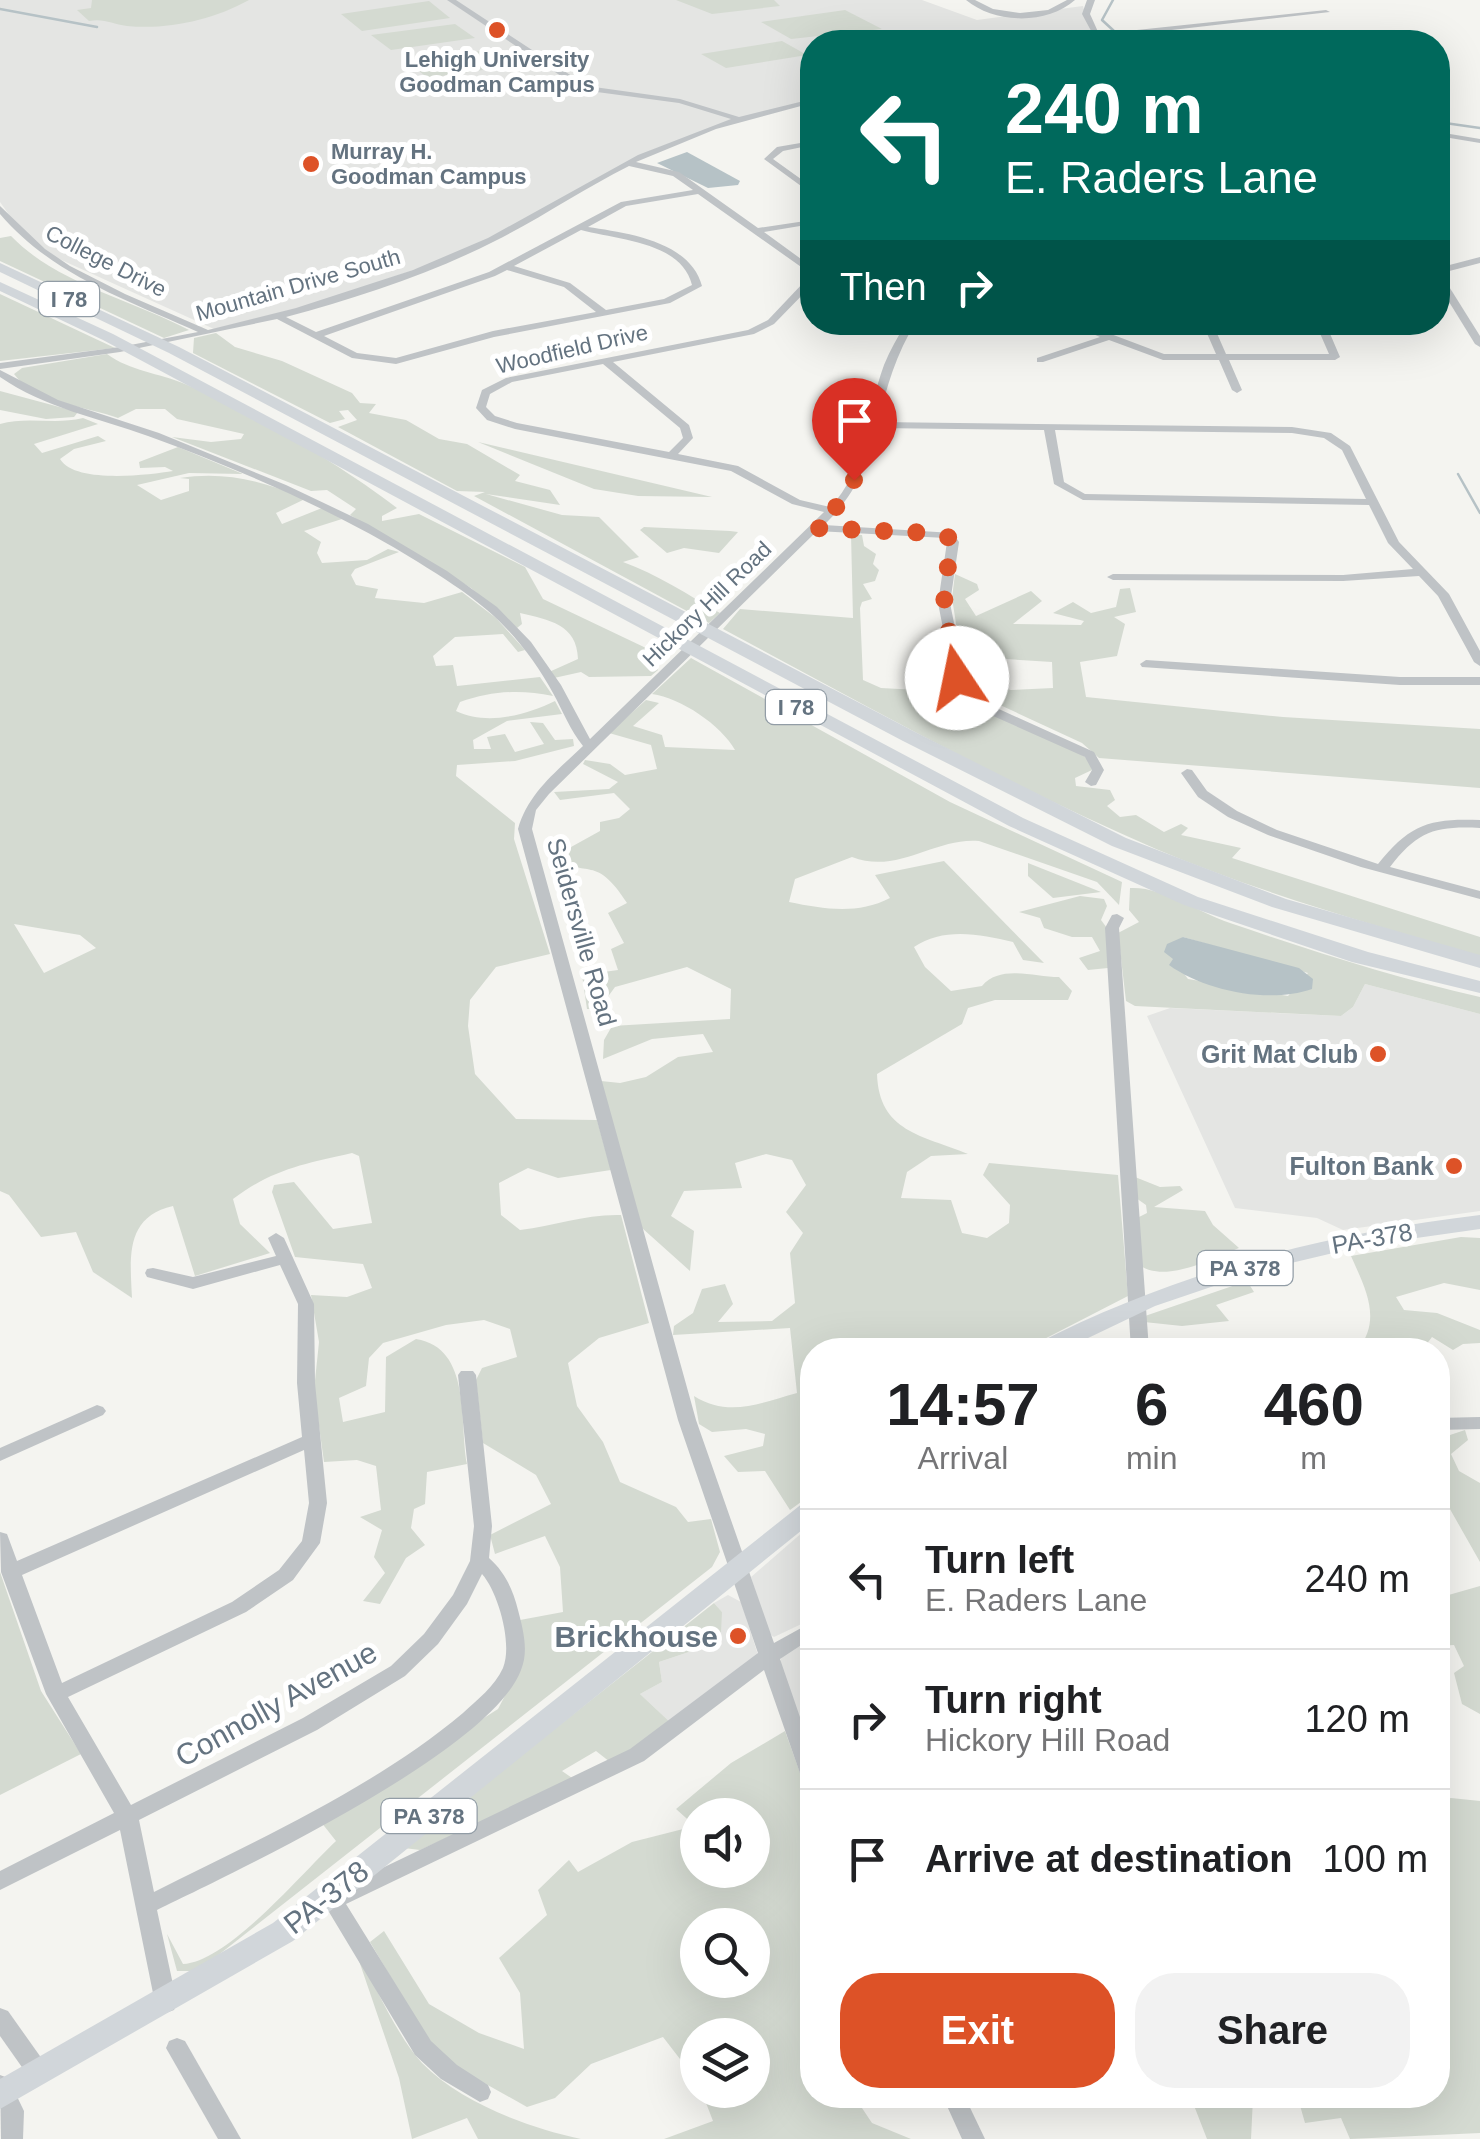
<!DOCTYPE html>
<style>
body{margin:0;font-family:Helvetica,sans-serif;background:#f2f2f2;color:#202124;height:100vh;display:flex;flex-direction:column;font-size:38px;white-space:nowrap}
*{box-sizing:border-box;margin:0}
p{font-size:32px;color:#757577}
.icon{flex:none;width:55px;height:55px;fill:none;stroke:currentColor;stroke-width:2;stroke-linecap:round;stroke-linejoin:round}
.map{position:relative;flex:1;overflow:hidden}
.side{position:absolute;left:800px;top:1338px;width:650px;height:770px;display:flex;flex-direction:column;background:#fff;border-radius:40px;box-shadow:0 10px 40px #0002}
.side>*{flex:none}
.hud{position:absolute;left:800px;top:30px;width:650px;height:305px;border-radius:40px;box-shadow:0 10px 40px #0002;background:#00695c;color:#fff;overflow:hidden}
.fabs{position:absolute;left:680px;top:1798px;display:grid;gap:20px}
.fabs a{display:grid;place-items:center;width:90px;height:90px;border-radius:50%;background:#fff;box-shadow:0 10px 40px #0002;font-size:50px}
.pin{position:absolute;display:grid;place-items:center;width:85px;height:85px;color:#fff;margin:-102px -42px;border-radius:50% 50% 50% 0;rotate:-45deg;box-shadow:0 0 10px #0007}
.pin .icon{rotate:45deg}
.me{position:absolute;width:110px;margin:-55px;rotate:349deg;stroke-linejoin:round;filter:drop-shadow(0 0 8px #0008)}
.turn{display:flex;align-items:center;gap:35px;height:210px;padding:0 40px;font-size:45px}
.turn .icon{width:130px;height:130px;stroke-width:2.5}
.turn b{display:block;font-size:70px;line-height:85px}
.then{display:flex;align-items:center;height:95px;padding:0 40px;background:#0003;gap:20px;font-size:38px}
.eta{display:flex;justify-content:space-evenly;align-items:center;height:170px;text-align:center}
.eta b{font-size:60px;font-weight:700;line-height:70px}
.action{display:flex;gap:20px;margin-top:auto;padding:20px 40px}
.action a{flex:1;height:115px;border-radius:40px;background:#dd5227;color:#fff;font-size:40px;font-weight:700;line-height:115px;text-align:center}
.action a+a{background:#f2f2f2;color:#202124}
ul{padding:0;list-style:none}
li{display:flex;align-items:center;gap:30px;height:140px;padding:0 40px;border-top:2px solid #e0e0e0}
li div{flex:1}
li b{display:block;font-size:38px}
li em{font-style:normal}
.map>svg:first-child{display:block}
.built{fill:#e4e5e3}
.green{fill:#d4dad1;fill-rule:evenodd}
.water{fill:#b6c2c6}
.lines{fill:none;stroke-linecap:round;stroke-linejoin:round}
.stream{stroke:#b6c2c6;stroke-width:2.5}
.minor{fill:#bfc3c6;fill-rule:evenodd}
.major{fill:#d1d6da;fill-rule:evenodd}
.highway{fill:#d1d6da;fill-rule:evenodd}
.route{stroke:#dd5227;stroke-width:18;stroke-dasharray:0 32.4}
.poi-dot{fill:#dd5227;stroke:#fff;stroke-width:4}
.labels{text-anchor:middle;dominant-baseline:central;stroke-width:10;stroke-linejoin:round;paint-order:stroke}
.far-poi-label{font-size:22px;font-weight:bold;fill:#647380;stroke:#fff}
.far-street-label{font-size:22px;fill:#647380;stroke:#fff}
.shield{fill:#fff;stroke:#929da6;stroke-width:2.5}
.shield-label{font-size:22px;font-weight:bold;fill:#647380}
.street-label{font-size:25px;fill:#647380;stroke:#fff}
.poi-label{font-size:25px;font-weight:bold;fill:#647380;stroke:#fff;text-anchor:end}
.near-poi-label{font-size:30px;font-weight:bold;fill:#647380;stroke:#fff;text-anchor:end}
.near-street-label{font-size:30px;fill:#647380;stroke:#fff}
</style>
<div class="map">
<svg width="1480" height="2139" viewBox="0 0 1480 2139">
<rect width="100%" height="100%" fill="#f4f4f0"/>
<g class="built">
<path d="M0,0H922L977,20L1083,6L1094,42H812V100L710,128L652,150L500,234L425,266L317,303L214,329L57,258L22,233L0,202Z"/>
<path d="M1365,984L1480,1014V1211L1343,1230L1317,1218L1235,1208L1147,1016L1170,1008L1341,1016L1353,1007Z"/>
<path d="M812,1524V1619L774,1637L768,1633L751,1577Z"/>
<path d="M728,1595L741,1602L758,1655L672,1724L640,1694L662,1682L659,1662L704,1647L722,1612L714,1603Z"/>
<path d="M812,1636V1750L809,1751L780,1662L782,1656Z"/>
</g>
<g class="green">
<path d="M92,0H249C213,20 168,30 127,26C112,24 104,18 89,21L77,10L91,8Z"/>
<path d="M676,0H774L780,6L712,14Z"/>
<path d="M429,1L450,18L362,31L341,14Z"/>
<path d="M845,10L882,29L791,39L761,22Z"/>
<path d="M455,24L475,38L391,50L371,35Z"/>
<path d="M782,41L807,55L726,68L701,54Z"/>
<path d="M494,49L516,65L428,78L407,62Z"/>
<path d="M11,236C56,283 132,300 189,330L164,338L0,261V238Z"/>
<path d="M0,294L115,348L0,361Z"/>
<path d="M216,333L235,347L282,361L352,393L360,403L376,404L369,413L406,420L439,439L467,444L520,475L515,481L550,490L560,505L486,494L562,515L599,517L639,557L623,562C657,574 688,595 720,613L709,623L474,496L485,492L457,491L338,427L357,420L348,410L339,411L345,419L330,423L193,353L194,338Z"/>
<path d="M107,354C130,371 159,373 185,384C253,414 339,463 397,508L382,516V521L419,514L525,567L543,599L646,648L658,670L651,676L589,677L581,672L554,678L549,672L578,659C577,624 549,620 520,613L522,624L517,628L471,588L350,515L356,509L327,490L311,491L172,437L211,442L241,439L244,434L177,419L165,409H136L118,418C88,407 34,402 14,374L22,368Z"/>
<path d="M0,391L78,412L74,417L46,419L0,410Z"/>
<path d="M83,418L98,424L34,444L42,453L98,436L106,441L74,449L60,459C75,484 148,475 173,471L165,467L140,468L139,462L178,447L243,474L189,473L137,485L161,500L189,491V479L180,478C225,471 264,481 305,499L276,513L282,524L322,508L342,519L304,531L321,542L317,553L322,563L367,560L388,549L399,552L355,569L351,575L356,585L378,589L375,598L424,603L462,592L496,618L525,650L518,652L503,634L455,637L433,656L436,666L453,665L457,686L540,677L553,696C520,689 492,691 460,702L456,711C487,726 526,715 555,701L562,714L507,721L473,740L474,749H491L487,737L505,734L515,752L544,744L530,722L543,723L555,740L573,739L574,746L515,761L457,765L456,776L515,823L514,839L550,954L496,967L470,1000L468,1026L475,1074L516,1119L597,1120L611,1170L558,1178L528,1168L499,1183L501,1215L520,1230C555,1226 585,1214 621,1215L649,1323L599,1338L568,1363L577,1406L603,1442L620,1482L676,1507L688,1522L711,1519L720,1552L712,1567L198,1971H177L167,1934L183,1964C228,1962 302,1873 336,1841L321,1822L498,1709L522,1663L520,1620L563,1612L560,1567L545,1536L495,1554L490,1535L551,1504L536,1475L483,1443L476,1380L482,1368L517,1357L510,1329L484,1320L446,1325L383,1343L369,1358L366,1386L339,1398L343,1422L385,1412L386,1357L416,1339C472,1348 459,1422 467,1464L427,1472L425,1504L414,1509L411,1528L425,1545L406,1558L380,1604L363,1601L385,1573L374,1557L382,1530L360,1517L381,1510L376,1466L357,1460L324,1462L314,1390L319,1342L311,1295L347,1297L372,1288L363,1264L295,1257L272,1192L274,1185L294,1182L333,1229L372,1223L359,1156L352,1153C304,1164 273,1169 233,1199L240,1224L270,1253L195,1276L173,1206C125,1217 130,1257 132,1298L93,1272L76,1232L41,1237L9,1195L0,1191V424C27,416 55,425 83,418ZM14,924L80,935L96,948L44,973Z"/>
<path d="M478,442L712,497L638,496L594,489Z"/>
<path d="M644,527L730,531L738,532L719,553L684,548L667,553L640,530Z"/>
<path d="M851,534L862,535L864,546L876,554L873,564L879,570L875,581L863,584L872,599L862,602L860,608L863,680L881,688L956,692L986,711L1057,740L1090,760L1092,770L1075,778L1076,786L1110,790L1115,800L1107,806L1120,817L1136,815L1164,832L1181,824L1188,828L1181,835L1241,848L1232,858L1480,937V956C1371,924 1260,893 1156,849C1007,785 865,705 723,629L740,609L853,618Z"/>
<path d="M955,574L977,584L979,590L965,599L976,616L1031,591L1042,601L1013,624L1081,625L1084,621L1053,613L1073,602L1091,613L1116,607L1120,589L1130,588L1136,612L1114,617L1125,624L1117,656L1080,662L1086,697L1283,717L1480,729V788L1099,758L1082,743L972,692L965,679L1011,690L1053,688L1052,662L1006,659L998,672L963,668L952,598Z"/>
<path d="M691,658L950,802L1122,882L1119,905L1097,882L979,841C935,837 898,875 852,857L795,879L789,902C824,909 857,915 890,898L875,875L944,861L1044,963L1023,960L1013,942C980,934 943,927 914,947L925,967L951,991L982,986C1000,964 1034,977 1059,977L1072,991L1068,1000H995L968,1008L962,1024L877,1074C879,1132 922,1135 968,1154L931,1156L907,1172L901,1198L951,1200L962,1233L987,1238L1009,1223L1010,1205L983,1175L989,1163L1118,1175L1128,1296L1023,1350H812V1494L790,1510L765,1471L738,1472L724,1456L763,1446L765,1434L746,1429L712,1432L699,1424L694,1396C729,1418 760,1403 797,1393L790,1328L673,1335L674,1326L693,1313L702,1289L725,1284L733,1304L718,1322L772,1321L795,1303L790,1253L803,1233L786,1212L806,1185L792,1160L766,1154L735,1163L742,1188L684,1191L671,1216L694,1231L690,1271L642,1228L601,1081L620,1083L646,1077L678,1057L713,1052L703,1034L652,1039L603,1059L604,1040L612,1026L730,1019L731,989L687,967L615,987L599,1009H587L582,975L618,970L611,949L624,943L608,913L627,903C595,853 588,880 553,857L600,831V822L619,818L630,809L614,793L560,800L554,792L609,789L618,782L583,764L585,760L610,764L625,775L657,769L651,745L609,733L646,700L659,703L633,726L662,735L665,747L735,750C721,725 681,698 652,694Z"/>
<path d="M1028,863L1101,892L1053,898L1028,876Z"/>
<path d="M1130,888C1162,886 1200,913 1230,923C1312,951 1396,978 1480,997V1014L1365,984L1353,1007L1341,1016L1135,1006L1126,1001L1118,933L1139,922L1129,910ZM1183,937L1308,973L1288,996L1188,979L1173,959Z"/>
<path d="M1080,896L1104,899L1107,906L1101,920L1107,928L1108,968L1088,970L1079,958L1100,951L1092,937H1072L1044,928L1040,918L1019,912Z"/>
<path d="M1135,1177L1160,1187L1180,1186L1183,1190L1154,1207L1205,1211L1213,1225L1239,1248C1214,1258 1167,1283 1141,1266L1137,1218L1147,1213L1146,1205L1136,1198Z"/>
<path d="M1461,1237L1480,1238V1290L1444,1283L1396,1297L1404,1310L1437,1313L1480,1330V1343L1463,1344L1453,1350L1432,1337L1422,1350H1357C1383,1320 1365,1288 1351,1256Z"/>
<path d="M1247,1281L1254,1292L1216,1305L1229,1321L1182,1326L1144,1322L1145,1316Z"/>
<path d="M1465,1430L1468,1440L1451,1454L1459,1471L1480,1483V1562L1438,1488V1439Z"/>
<path d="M0,1572L41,1691L81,1754L0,1795Z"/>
<path d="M1480,1586V1714L1462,1704L1454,1673L1464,1666L1454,1645L1438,1646V1598Z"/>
<path d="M714,1603L722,1612L721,1632L704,1647L659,1662L662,1682L640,1694L672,1724L610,1762L596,1751L562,1771L575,1780L420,1850L404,1848Z"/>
<path d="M785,1731L812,1806V2095H863L858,2102L872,2123L911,2139H664L713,2121L701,2090H752V2035H698L697,2081L663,2037L591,2064L555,2098L527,2107L452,2065L425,2035L370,1942L384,1931L429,2004L479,2033L524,2049L520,1993L499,1958L547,1915L538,1890L569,1860L578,1872L632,1842L695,1826L676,1809L731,1763ZM698,1815H752V1870H698ZM698,1925H752V1980H698Z"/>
<path d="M1451,1798L1480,1801V2133L1350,2139L1341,2118L1305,2123L1297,2095H1438V1800Z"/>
<path d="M355,1949C374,1982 396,2035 422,2063C461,2103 527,2127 581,2139H478L467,2118L412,2139L399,2078Z"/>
<path d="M1225,2095H1257L1253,2098L1251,2139H1207L1193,2103H1221Z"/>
</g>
<g class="water">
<path d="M687,152L740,181L738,185L708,188L657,163Z"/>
<path d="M1183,937L1299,968L1313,979L1312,989C1269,1004 1205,991 1169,965L1173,959L1164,952L1167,944Z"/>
</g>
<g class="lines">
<g class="stream">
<path d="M1113,0L1102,20L1126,42"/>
<path d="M0,9L97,27"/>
<path d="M1438,122L1480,128"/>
<path d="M1458,474L1480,513"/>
</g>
<g class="minor">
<path d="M447,0H456L587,86L680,99L739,117L812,99V103L716,129L636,162L679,172L758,228L812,220V224L764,232L812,267V285L774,324L754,334L613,362L689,425L693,438L678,454L738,466L800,500L830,507C866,472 867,410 884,365C890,350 898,336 907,322H916C896,354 887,386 878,422L1292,427L1331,433L1350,446L1399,542L1449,594L1480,651V666L1474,662L1438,596L1419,576L1343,581L1113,580L1107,577L1113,574L1343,575L1413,569L1388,543L1369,505L1083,500L1054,484L1044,430L876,428C866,469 854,496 824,525L953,533L959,542L950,603L967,688L990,705L1094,752L1104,770L1096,785L1091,786L1085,782L1092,770L1085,757L982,711L955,689L938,603L947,542L945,538L817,531L549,794L536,810L532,829L696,1420L774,1643L812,1622V1638L780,1659L812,1752V1787L805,1785L802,1779L764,1670L644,1761L346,1904L431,2041L457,2065L488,2085L491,2092L488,2099L480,2102L441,2079L415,2055L326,1907L322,1901L326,1895L630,1749L758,1653L678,1420L518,829C528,793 557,771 583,746C570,730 563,711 553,693C536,662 514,633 487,610C466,592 442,577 418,562C334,510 241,470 148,436C98,418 45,408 0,377V370L58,400L159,433L286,485L368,524L447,571L497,607L531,642L561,685L590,739L824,512L792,504L731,471L515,429L487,420L476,408L482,390L506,378L748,330L768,320L804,282V269L698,194L626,206L588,227C627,233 690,241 702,286L670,303L494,337L396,364L352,358L277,319L120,352L0,369V363L120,347L198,332C127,300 52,275 0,214V206L45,249L70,266L125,294L208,330L296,308L413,270L488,238L638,155L731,119L679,103L582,90ZM629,166L673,176L693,190L621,202L489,272L316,332L286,317C357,298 430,274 495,241C541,218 583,189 629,166ZM581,230C617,240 681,241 692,285L664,299L606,310L570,283L514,266ZM507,270L564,287L596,312L493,331L396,358L357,353L324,336L495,276ZM603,364L680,428L683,438L669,452L517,423L495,416L486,407L490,394L512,382ZM1055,430L1292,433L1324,438L1342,450L1366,499L1085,494L1064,482Z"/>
<path d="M966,0H975L993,9L1020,13L1048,10L1067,0H1075C1047,25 995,24 966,0Z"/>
<path d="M1087,0H1095L1090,14L1099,34L1326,10L1330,12L1102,38L1103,42H1097L1082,14Z"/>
<path d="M1374,37L1377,41L1350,42Z"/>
<path d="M1438,132L1480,139V143L1438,136Z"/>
<path d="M812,141V145L783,151L773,159L812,187V194L764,159L777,147Z"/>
<path d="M1480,257V263L1438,274V268Z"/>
<path d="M1438,274L1443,277L1480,336V347L1475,344L1438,284Z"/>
<path d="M1065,322H1079L1164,354H1216L1202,322H1212L1226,354H1329L1315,322H1325L1340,357L1335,360H1229L1242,390L1237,393L1232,390L1219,360H1163L1109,340L1043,362H1037V358L1100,337Z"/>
<path d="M1146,660L1400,677H1480V685H1400L1142,667L1140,664Z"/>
<path d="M1187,769L1192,770L1207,791L1237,811L1277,830L1378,864C1410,824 1430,818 1480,820V828C1435,826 1418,831 1390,867L1480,891V899L1361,867L1268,835L1228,817L1198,797L1181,773Z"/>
<path d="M1117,914L1124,918L1119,928L1149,1350H1131L1105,928L1112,915Z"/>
<path d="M276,1233L284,1238L314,1304L315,1383L327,1503L320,1543L293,1580L246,1612L68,1697L131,1805L303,1718L391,1666L424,1634L453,1595L470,1561L474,1526L458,1375L461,1371H473L476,1375L492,1526L489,1558C505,1572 513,1590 518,1610C523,1629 529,1651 521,1670C491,1751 239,1870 157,1910L177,2003L174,2010L166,2013L158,2010L155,2003L120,1830L0,1890V1871L114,1813L46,1694L1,1572L0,1532L7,1534L17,1561L302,1437L297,1383L298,1304L280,1265L193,1289L147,1277L145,1273L147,1269L153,1268L193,1277L276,1256L268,1238ZM304,1450L309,1503L302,1541L279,1570L232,1602L62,1683L22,1575ZM482,1574C498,1592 513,1644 503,1668C495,1686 477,1700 463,1713C375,1787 256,1841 154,1892L139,1820L317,1730L405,1676L438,1644L467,1604Z"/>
<path d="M97,1405L103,1407L106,1411L103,1415L0,1461V1448Z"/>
<path d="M1480,1417V1429L1438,1430V1418Z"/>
<path d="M0,2008L8,2011L47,2066L50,2073L47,2080L39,2083L31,2080L0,2036Z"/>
<path d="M177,2038L185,2041L241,2139H218L166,2048L169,2041Z"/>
<path d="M0,2075L8,2078L24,2111L23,2139H1Z"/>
<path d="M942,2095H964L985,2139H962Z"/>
</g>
<g class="major">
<path d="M1480,1215V1229L1367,1245L1261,1270L1155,1306L1063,1350H1033L1036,1344C1177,1272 1323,1234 1480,1215Z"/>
<path d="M812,1500V1522L293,1941L0,2109V2079L273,1923L803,1503Z"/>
</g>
<g class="highway">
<path d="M0,263L179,347L917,733L1126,838L1286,899L1480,955V968L1272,907L1112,846L903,741L169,353L0,272Z"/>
<path d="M0,282L113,334L1023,818L1198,897L1368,952L1480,981V993L1352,962L1184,905L1009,826L103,340L0,291Z"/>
</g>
</g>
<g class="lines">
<path class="route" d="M854,480L840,503L816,528L932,533L951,538L944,603L957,678"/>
</g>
<g class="poi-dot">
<circle cx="497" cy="30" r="10"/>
<circle cx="311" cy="164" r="10"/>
<circle cx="1378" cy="1054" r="10"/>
<circle cx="1454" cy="1166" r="10"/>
<circle cx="738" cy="1636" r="10"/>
</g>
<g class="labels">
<g class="far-poi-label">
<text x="497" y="59">Lehigh University<tspan x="497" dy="25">Goodman Campus</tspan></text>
<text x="331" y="151" text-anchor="start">Murray H.<tspan x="331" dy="25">Goodman Campus</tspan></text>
</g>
<g class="far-street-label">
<text transform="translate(106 261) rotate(27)">College Drive</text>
<text transform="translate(298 285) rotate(-16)">Mountain Drive South</text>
<text transform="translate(572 349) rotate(-13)">Woodfield Drive</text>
<text transform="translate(707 604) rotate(-44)">Hickory Hill Road</text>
</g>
<g class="shield">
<rect x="39" y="282" width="60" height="34" rx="8"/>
<rect x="766" y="690" width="60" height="34" rx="8"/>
<rect x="1197.5" y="1251" width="95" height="34" rx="8"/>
<rect x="381.5" y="1799" width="95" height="34" rx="8"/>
</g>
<g class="shield-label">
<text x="69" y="299">I 78</text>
<text x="796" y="707">I 78</text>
<text x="1245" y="1268">PA 378</text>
<text x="429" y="1816">PA 378</text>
</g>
<g class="street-label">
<text transform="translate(582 932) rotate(74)">Seidersville Road</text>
<text transform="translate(1372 1238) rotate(-10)">PA-378</text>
</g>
<g class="poi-label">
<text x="1358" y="1054">Grit Mat Club</text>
<text x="1434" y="1166">Fulton Bank</text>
</g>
<g class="near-poi-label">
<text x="718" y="1636">Brickhouse</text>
</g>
<g class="near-street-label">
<text transform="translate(276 1704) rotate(-29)">Connolly Avenue</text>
<text transform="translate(326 1897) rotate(-38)">PA-378</text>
</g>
</g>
</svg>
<div class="fabs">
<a><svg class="icon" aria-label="sound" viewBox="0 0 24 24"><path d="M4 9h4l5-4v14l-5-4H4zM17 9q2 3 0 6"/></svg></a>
<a><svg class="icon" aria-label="search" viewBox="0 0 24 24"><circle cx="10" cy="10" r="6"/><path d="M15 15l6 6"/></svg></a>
<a><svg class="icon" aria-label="layers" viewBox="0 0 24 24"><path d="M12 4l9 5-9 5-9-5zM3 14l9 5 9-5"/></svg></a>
</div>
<div class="pin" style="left:854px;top:480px;background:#d93025"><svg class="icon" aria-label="arrive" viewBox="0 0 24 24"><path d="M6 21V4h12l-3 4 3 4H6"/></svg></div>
<svg class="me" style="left:957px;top:678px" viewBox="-20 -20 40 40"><circle r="19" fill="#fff"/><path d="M0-13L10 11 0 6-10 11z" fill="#dd5227"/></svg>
<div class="hud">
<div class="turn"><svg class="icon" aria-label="left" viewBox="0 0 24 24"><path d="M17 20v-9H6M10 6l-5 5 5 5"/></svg><div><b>240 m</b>E. Raders Lane</div></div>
<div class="then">Then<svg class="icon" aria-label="right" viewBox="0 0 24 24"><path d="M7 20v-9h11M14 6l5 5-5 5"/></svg></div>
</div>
<section class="side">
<div class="eta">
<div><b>14:57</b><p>Arrival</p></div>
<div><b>6</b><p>min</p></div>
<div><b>460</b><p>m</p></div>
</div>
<ul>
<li><svg class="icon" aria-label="left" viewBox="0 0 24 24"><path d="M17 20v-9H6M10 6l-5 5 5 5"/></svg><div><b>Turn left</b><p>E. Raders Lane</p></div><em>240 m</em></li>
<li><svg class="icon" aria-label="right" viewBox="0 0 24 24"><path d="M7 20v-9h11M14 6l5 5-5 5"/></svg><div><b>Turn right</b><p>Hickory Hill Road</p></div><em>120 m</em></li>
<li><svg class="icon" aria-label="arrive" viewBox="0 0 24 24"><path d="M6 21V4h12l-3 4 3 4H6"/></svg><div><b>Arrive at destination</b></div><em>100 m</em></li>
</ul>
<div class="action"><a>Exit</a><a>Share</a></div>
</section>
</div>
